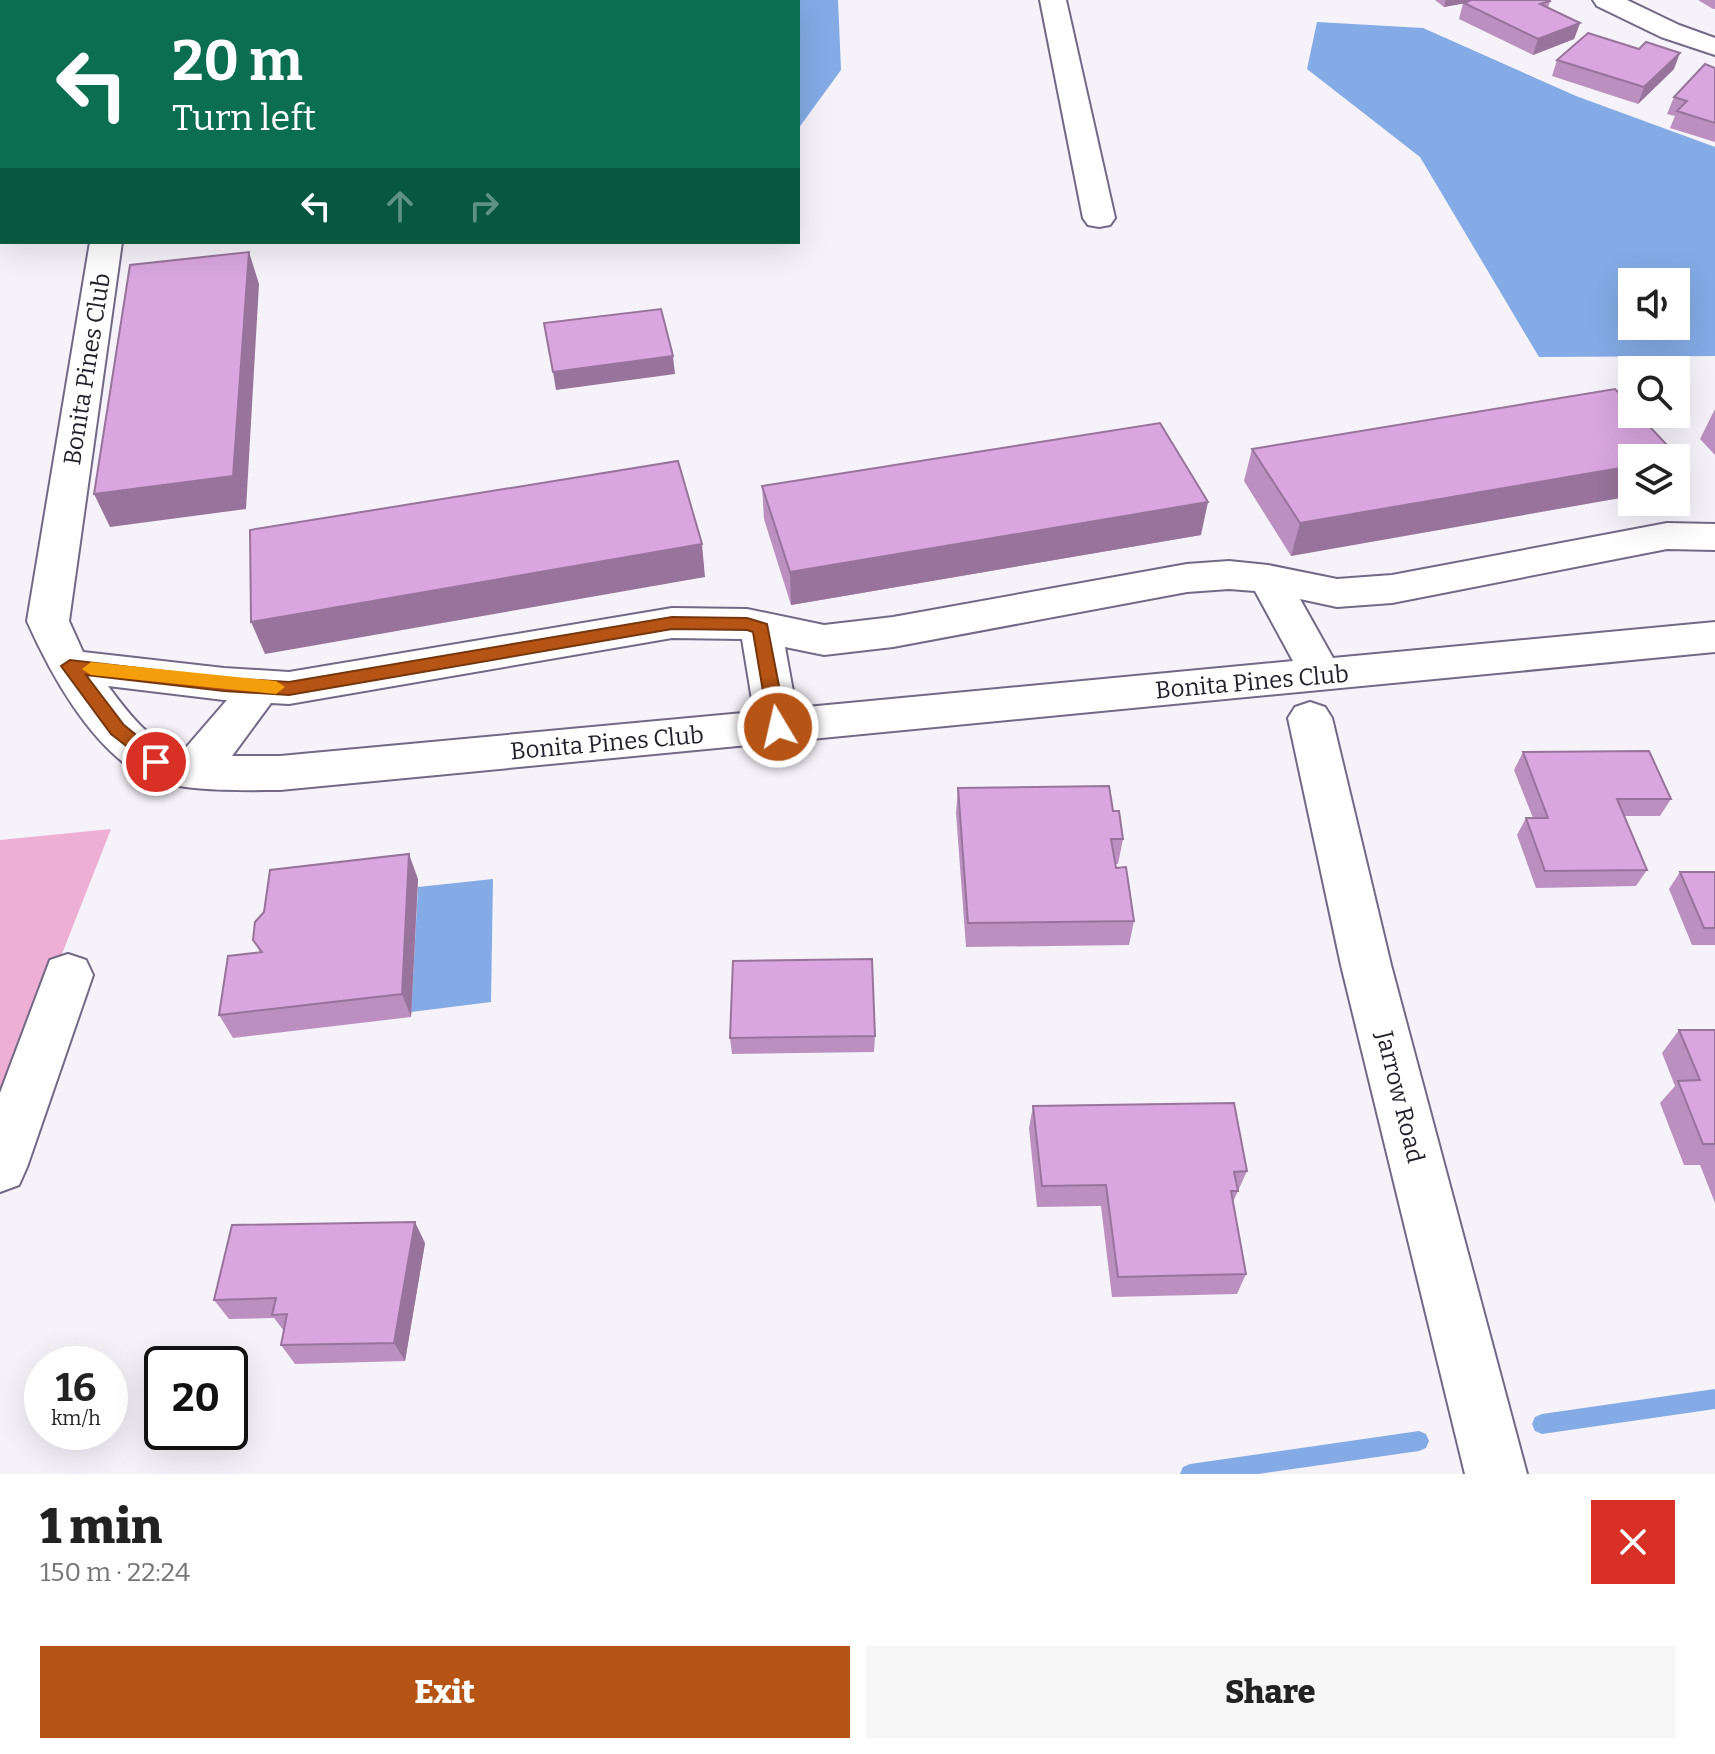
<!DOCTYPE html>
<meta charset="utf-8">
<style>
body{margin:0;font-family:Bitter,serif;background:#f6f6f6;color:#222;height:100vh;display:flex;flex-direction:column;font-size:30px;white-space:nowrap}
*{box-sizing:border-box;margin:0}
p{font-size:26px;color:#767676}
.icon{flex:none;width:44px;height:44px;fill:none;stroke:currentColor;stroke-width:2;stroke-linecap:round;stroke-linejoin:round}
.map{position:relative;height:1474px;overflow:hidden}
.side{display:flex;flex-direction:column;background:#fff;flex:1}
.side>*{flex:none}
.top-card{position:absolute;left:0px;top:0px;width:800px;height:244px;box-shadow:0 8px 32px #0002;background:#0b6e4f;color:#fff;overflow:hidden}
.fabs{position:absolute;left:1618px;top:268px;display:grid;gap:16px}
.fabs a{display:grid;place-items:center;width:72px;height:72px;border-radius:0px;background:#fff;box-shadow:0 8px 32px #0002;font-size:40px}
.speed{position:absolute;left:24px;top:1346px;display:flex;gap:16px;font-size:40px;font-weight:700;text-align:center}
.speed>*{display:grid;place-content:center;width:104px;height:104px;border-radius:50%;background:#fff;box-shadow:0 8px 32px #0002;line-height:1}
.speed small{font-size:20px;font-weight:400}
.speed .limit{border:4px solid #111;border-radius:12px;background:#fff;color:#111}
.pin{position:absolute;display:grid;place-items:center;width:68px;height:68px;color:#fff;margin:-34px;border:4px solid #fff;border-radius:50%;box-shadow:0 2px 8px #0007}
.me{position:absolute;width:88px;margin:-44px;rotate:351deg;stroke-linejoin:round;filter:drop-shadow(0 0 6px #0008)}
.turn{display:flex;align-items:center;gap:28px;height:168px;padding:0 40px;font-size:36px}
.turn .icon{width:104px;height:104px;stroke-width:2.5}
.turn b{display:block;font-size:56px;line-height:68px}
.lanes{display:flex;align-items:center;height:76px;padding:0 40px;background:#0003;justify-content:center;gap:40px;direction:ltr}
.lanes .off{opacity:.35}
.round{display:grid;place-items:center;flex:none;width:84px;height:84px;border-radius:0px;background:#f6f6f6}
.summary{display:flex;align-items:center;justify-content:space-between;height:136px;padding:0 40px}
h1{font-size:48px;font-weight:800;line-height:60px}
.primary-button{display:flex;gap:16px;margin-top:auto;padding:16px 40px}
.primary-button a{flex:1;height:92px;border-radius:0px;background:#b55415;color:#fff;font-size:32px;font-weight:800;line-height:92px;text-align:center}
.primary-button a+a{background:#f6f6f6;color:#222}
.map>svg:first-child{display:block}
.green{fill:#edafd3}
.water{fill:#84abe6;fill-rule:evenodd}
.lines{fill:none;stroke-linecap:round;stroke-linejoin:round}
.stream{fill:#84abe6;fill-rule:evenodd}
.minor-casing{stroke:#736887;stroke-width:4}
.minor{fill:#fff;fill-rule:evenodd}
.wall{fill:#bb8fc0}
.shaded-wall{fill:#98749c}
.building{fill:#d9a6df;stroke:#98749c;stroke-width:2}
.route{fill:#b55415;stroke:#76370e;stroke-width:2}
.slow{fill:#f59e0b}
.labels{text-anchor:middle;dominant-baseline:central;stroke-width:7;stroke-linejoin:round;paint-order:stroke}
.street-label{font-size:24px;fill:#231e2b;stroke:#fff}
</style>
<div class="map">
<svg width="1715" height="1474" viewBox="0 0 1715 1474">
<rect width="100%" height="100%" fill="#f5f2f9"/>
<path class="green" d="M111,829L0,1112V840Z"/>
<g class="water">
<path d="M217,0H838L841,70L798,129V2H215Z"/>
<path d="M1317,22L1423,28L1576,96L1715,147V356L1539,357L1420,157L1307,69ZM1632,282H1676V326H1632Z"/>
<path d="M493,879L491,1002L411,1012L418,887Z"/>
</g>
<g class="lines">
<g class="stream">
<path d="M1715,1389V1409L1542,1434L1535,1431L1532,1424L1535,1417L1542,1414Z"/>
<path d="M1419,1431L1426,1434L1429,1441L1426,1448L1419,1451L1258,1474H1180L1183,1467L1190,1464Z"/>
</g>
<defs>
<g id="minor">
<path d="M1040,0H1066L1115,218L1110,225L1099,227L1088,225L1083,218Z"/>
<path d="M1593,0H1627L1679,25L1715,38V55L1661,37L1597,6Z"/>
<path d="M0,166H2L0,187Z"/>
<path d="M90,242H122L69,621L83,652L224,668L289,672L672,608L747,609L824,625L893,617L1187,564L1229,561L1268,565L1337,579L1392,575L1667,523L1715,524V550L1667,549L1392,603L1337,607L1300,599L1333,658L1715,622V652L280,790C242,790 173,793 140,774C89,744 50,673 27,621ZM1229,589L1255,591L1293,661L796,708L785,647L824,655L893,647L1187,592ZM672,638L742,639L754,712L280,756H232L271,703L289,704ZM108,686L224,700H227L183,751C150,744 127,711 108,686Z"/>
<path d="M1310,702L1325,707L1332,718L1391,965L1527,1474H1465L1341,965L1288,718L1295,707Z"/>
<path d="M68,954L86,960L93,975L27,1167L19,1185L0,1192V1093L50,960Z"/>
</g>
</defs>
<use href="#minor" class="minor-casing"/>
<use href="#minor" class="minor"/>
</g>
<g class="wall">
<path d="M1435,0H1549L1550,1L1548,8L1580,23L1574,39L1533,55L1459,19L1463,3L1444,7Z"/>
<path d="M1698,0H1715V9H1713Z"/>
<path d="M1557,60L1674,69L1638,104L1552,76Z"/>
<path d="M1715,68V142L1670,128L1675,116L1667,114L1674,97Z"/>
<path d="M1715,409V455L1700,439Z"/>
<path d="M1252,449L1679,458L1676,464V458L1291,556L1244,481Z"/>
<path d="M762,486L1201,535L791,605L764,519Z"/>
<path d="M1523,752L1671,799L1660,816H1624L1647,870L1636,886L1536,888L1517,835L1526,818H1533L1514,770Z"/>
<path d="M958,788L1113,811L1123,839L1118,864H1115L1134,921L1129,945L966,947L956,813Z"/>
<path d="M1680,872H1715V945H1692L1669,889Z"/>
<path d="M418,879L411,1017L233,1038L219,1015L260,952L253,940Z"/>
<path d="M1679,1030H1715V1203L1700,1165H1684L1660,1103L1675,1086L1662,1053Z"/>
<path d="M875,1036L874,1052L732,1054L730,1038Z"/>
<path d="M1033,1106L1247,1171L1233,1202L1246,1274L1237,1294L1112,1297L1101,1206L1037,1207L1029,1128Z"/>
<path d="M425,1243L405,1361L295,1364L281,1345L284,1331L274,1318L229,1319L214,1300Z"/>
</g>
<g class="shaded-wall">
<path d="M1446,0H1484L1444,7Z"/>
<path d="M1580,23L1574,39L1533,55L1538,39Z"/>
<path d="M1680,53L1674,69L1638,104L1644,87Z"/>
<path d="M249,252L259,284L246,509L110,527L94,494Z"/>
<path d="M673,356L675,374L556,390L553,372Z"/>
<path d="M1632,466V496L1291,556L1300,523Z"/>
<path d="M1208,502L1201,535L791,605L790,572Z"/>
<path d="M702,544L705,577L265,654L251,622Z"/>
<path d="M409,854L418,879L411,1017L402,994Z"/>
<path d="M415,1222L425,1243L405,1361L394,1343Z"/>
</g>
<g class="building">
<path d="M1471,0H1549L1550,1L1540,4L1580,23L1538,39L1464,3Z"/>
<path d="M1588,33L1639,49L1646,42L1680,53L1644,87L1557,60Z"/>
<path d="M1705,64L1715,68V123L1677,111L1687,101L1674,97Z"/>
<path d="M249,252L233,476L94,494L130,265Z"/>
<path d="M661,309L673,356L553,372L544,323Z"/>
<path d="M1615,389L1632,407V414H1638L1679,458H1632V466L1300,523L1252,449Z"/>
<path d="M1160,423L1208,502L790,572L762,486Z"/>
<path d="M678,461L702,544L251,622L250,530Z"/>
<path d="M1649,751L1671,799H1617L1647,870L1545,871L1526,818H1548L1523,752Z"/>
<path d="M1109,786L1113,811H1119L1123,839H1111L1116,868L1126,867L1134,921L968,923L958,788Z"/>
<path d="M409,854L402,994L219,1015L228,956L262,952L253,940L255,922L264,912L270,870Z"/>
<path d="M1680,872H1715V928H1704Z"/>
<path d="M872,959L875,1036L730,1038L733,961Z"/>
<path d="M1679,1030H1715V1144H1703L1678,1081L1700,1080Z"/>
<path d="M1234,1103L1247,1171L1234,1172L1238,1191H1231L1246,1274L1118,1277L1106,1185L1042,1186L1033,1106Z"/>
<path d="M415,1222L394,1343L281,1345L287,1314L272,1315L276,1298L214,1300L232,1225Z"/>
</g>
<path class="route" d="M672,617L747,618L767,624L787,727L784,731L778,733L769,727L753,632L747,630L672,629L289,695L224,691L86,675L124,725L163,757L166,762L163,767L156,769L111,734L61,666L70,660L224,678L289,682Z"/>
<path class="slow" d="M91,662L276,681L285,687L276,694L91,675L82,669Z"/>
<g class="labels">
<g class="street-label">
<text transform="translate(87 369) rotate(-81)">Bonita Pines Club</text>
<text transform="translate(1252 682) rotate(-5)">Bonita Pines Club</text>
<text transform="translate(607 743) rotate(-5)">Bonita Pines Club</text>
<text transform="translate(1400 1097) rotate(76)">Jarrow Road</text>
</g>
</g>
</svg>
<div class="fabs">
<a><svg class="icon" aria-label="sound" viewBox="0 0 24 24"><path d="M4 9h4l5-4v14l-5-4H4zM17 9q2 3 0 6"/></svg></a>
<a><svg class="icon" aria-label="search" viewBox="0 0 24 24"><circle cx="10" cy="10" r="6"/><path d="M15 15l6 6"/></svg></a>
<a><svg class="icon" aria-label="layers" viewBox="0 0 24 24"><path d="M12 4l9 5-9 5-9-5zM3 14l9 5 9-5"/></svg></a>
</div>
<div class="speed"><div>16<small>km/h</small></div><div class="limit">20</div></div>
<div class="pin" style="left:156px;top:762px;background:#d93025"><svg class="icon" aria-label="arrive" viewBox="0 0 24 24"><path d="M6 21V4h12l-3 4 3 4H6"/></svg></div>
<svg class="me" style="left:778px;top:727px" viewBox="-20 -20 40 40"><circle r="17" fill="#b55415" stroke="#fff" stroke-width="3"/><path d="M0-11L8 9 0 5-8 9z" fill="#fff"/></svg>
<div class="top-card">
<div class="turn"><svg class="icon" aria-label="left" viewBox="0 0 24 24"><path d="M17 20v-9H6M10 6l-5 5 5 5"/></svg><div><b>20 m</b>Turn left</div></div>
<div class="lanes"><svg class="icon" aria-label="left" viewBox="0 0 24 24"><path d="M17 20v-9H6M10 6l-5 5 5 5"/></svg><svg class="icon off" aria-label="ahead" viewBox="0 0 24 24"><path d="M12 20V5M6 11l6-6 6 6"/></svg><svg class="icon off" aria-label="right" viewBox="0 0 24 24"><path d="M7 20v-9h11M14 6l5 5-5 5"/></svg></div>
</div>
</div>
<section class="side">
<div class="summary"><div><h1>1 min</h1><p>150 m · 22:24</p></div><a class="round" style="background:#d93025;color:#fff"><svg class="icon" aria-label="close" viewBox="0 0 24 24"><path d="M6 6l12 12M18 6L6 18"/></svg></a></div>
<div class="primary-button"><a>Exit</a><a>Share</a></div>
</section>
